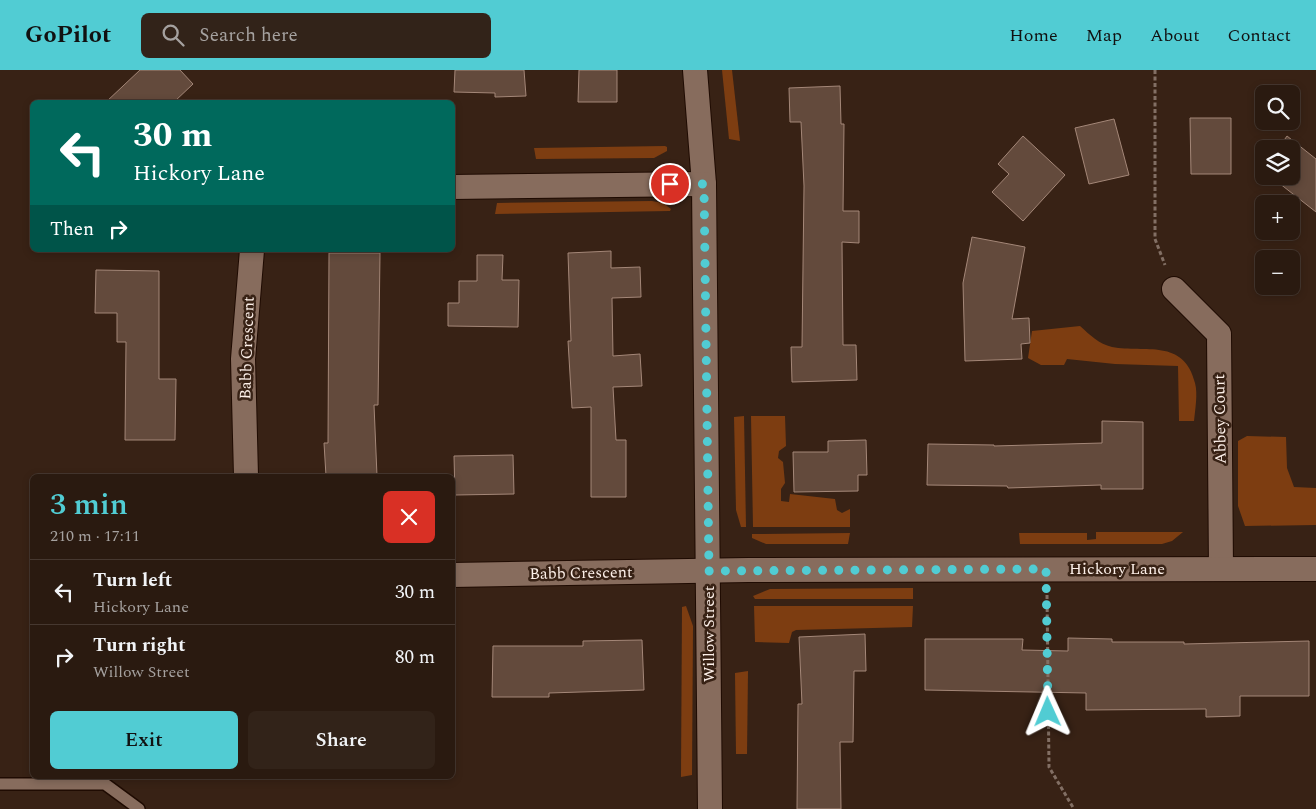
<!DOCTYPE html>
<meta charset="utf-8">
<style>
body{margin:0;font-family:Spectral,serif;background:#322319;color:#f1f3f6;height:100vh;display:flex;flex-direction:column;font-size:19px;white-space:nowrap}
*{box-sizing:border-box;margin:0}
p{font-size:16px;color:#a5a19f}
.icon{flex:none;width:28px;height:28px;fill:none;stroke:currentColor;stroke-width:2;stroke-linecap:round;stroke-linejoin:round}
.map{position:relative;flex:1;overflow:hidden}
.sheet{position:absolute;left:30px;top:404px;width:425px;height:305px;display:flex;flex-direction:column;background:#2a1a10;border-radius:8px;box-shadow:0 2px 8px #0003,0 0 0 1px #463830}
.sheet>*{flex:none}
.guide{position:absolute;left:30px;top:30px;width:425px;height:152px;border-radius:8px;box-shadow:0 2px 8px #0003,0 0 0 1px #463830;background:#00695c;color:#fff;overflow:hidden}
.fabs{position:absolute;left:1255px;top:15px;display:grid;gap:10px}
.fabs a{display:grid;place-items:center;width:45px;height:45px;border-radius:8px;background:#2a1a10;box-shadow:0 2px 8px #0003,0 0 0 1px #463830;font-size:25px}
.pin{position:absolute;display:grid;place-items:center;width:42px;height:42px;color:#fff;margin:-21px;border:2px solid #fff;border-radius:50%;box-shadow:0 1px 5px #0007}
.me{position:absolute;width:55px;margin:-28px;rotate:359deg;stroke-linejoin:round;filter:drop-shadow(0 0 4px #0008)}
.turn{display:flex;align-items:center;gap:18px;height:105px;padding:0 20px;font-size:22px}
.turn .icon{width:65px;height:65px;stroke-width:2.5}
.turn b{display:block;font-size:35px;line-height:42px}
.then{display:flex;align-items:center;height:48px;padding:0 20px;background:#0003;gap:10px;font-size:19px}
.round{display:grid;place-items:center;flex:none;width:52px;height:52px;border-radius:8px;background:#322319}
.headline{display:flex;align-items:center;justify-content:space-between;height:85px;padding:0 20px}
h1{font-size:30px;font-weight:600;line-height:38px;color:#51ccd3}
.cta{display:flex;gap:10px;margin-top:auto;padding:10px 20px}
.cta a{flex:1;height:58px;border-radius:8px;background:#51ccd3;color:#111;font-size:20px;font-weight:600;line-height:58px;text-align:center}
.cta a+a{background:#322319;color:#f1f3f6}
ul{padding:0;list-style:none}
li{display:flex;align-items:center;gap:15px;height:65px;padding:0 20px;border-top:1px solid #463830}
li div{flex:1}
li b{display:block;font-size:19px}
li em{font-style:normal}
header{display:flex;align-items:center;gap:30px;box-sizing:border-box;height:70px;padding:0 25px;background:#51ccd3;color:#111}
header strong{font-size:24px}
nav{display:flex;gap:28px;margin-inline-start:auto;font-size:18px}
.search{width:350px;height:45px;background:#322319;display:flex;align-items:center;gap:12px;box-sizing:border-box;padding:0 18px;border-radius:8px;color:#a5a19f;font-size:19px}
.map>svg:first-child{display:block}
.green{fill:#7d3d11}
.building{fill:#634a3c;stroke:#a48778}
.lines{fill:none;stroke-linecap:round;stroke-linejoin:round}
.service-casing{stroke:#1f0b02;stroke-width:14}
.minor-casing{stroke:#1f0b02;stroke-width:26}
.path{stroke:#826f64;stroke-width:3;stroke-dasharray:4 2.5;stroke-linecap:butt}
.service{stroke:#876c5d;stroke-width:11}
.minor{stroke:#876c5d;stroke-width:24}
.route{stroke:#51ccd3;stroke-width:9;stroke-dasharray:0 16.2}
.labels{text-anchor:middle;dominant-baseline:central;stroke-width:5;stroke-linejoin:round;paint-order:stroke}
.street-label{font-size:16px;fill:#fdf0e9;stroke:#382215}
</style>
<header>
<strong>GoPilot</strong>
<div class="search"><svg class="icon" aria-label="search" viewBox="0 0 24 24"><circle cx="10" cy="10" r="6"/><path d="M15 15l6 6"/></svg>Search here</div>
<nav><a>Home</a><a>Map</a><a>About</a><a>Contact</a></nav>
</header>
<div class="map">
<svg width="1316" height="739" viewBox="0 0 1316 739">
<rect width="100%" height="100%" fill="#382215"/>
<g class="green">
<path d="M722,0H732L740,71L729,69Z"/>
<path d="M665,76L667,77V81L654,88L536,89L534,78Z"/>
<path d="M652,131L663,133L671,139L670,141L495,144L497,133Z"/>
<path d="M1080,256C1090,265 1099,274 1112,277C1145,283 1184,268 1195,313C1198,324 1195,340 1194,351H1179L1178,296L1115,294L1067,289L1064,295H1041L1028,288L1032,261Z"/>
<path d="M744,346L746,457H741L736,440L734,347Z"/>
<path d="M751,346H785L786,376L779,381L778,388L783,392L785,413L781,419V431L789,432L790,424L835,429L837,440L842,443L850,439V457H753Z"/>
<path d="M1247,366L1286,367L1287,398L1294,417L1316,418V455L1245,456L1238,436V371Z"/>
<path d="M1096,462H1183L1172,471L1162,474H1020L1019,463H1087V470L1096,469Z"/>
<path d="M850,463L848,474H766L752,468V464Z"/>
<path d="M913,518V529H755L753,526L770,519Z"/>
<path d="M686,536L693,556L692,705L681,707L682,537Z"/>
<path d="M754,536H913L912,557L796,560L792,562L789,573L755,572Z"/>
<path d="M748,601L747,684H736L735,603Z"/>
</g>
<g class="building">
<path d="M140,0H180L193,14L174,32H106Z"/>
<path d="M455,0H524L526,26L495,27V23L454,22Z"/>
<path d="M579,0H617V32H578Z"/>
<path d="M840,16L841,54H844L843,141H859V173L842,172L843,275H856L857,310L792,312L791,277H802L804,116L801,52H790L789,18Z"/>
<path d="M1190,48H1231V104H1191Z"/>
<path d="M1114,49L1129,105L1089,114L1075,58Z"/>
<path d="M1023,66L1065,105L1023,151L992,122L1009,104L998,94Z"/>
<path d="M1287,66L1316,89V142L1270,106H1291V79H1278Z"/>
<path d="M972,167L1025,177L1012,249L1029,248L1030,273L1021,274L1022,289L965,291L963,213Z"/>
<path d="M611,181V198L640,197L641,227L612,228L613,286L640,284L642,316L613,317L616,370H626V427H591V337L572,338L568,271H571L568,183Z"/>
<path d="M329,183H380L378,335H374L377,406H326L324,373H328Z"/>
<path d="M477,185H503L502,210H519L518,257L448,256V233H459V211H477Z"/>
<path d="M96,200L159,201V309H176L175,370H125L126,272H117V243H95Z"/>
<path d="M1102,351L1143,352V419H1101V415L1008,418L1007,416L927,415L928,374L994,375V376L1102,373Z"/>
<path d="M866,370L867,405H858V421L794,422L793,382H828V371Z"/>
<path d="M513,385L514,424L455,425L454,386Z"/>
<path d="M865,564L866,601H854L853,672H840L841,739H797L798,634H802L799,567Z"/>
<path d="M1068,568L1112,569V572H1184V574L1309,571V626H1240V646L1206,647V639L1086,640V623L925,620V569H1023L1022,580L1068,581Z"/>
<path d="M642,570L644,620L549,623V627H492L493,576H583V571Z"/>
</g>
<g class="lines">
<defs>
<path id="service" d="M0,714H105L139,739"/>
<g id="minor">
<path d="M695,0L704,114L710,739"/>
<path d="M452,117L704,114"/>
<path d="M1174,219L1219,264L1221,499"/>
<path d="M246,406L243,289L252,180"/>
<path d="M452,505L748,500L1316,499"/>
</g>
</defs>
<use href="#service" class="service-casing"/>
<use href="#minor" class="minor-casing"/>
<g class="path">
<path d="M1155,0V169L1165,195"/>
<path d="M1047,525L1049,697L1074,739"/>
</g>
<use href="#service" class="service"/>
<use href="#minor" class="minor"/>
</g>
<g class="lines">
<path class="route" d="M670,114H704L709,501L1046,499L1048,642"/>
</g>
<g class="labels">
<g class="street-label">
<text transform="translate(247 278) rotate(-88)">Babb Crescent</text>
<text transform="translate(1220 349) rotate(-91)">Abbey Court</text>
<text x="1117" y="499">Hickory Lane</text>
<text transform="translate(581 503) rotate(-1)">Babb Crescent</text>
<text transform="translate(709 564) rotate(-90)">Willow Street</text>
</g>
</g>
</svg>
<div class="fabs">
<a><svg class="icon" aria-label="search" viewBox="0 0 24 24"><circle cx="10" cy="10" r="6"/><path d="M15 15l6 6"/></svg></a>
<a><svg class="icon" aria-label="layers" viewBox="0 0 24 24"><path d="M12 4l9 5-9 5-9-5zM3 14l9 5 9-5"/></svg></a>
<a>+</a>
<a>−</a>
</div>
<div class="pin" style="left:670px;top:114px;background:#d93025"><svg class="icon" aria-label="arrive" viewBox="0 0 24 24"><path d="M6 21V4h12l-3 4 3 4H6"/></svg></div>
<svg class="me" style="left:1048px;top:642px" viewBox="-20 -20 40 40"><path d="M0-17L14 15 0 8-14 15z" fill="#51ccd3" stroke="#fff" stroke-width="4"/></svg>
<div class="guide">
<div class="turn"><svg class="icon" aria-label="left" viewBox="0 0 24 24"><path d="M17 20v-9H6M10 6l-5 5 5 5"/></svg><div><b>30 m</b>Hickory Lane</div></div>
<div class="then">Then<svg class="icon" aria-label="right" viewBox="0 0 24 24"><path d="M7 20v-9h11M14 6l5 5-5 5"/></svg></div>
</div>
<section class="sheet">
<div class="headline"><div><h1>3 min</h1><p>210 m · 17:11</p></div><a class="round" style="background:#d93025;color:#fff"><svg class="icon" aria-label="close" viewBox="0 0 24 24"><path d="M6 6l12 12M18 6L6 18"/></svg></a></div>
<ul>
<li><svg class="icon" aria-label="left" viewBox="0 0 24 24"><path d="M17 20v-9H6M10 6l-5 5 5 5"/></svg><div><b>Turn left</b><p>Hickory Lane</p></div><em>30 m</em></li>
<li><svg class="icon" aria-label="right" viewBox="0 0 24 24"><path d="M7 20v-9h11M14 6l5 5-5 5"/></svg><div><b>Turn right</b><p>Willow Street</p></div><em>80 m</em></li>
</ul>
<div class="cta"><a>Exit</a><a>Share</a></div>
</section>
</div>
